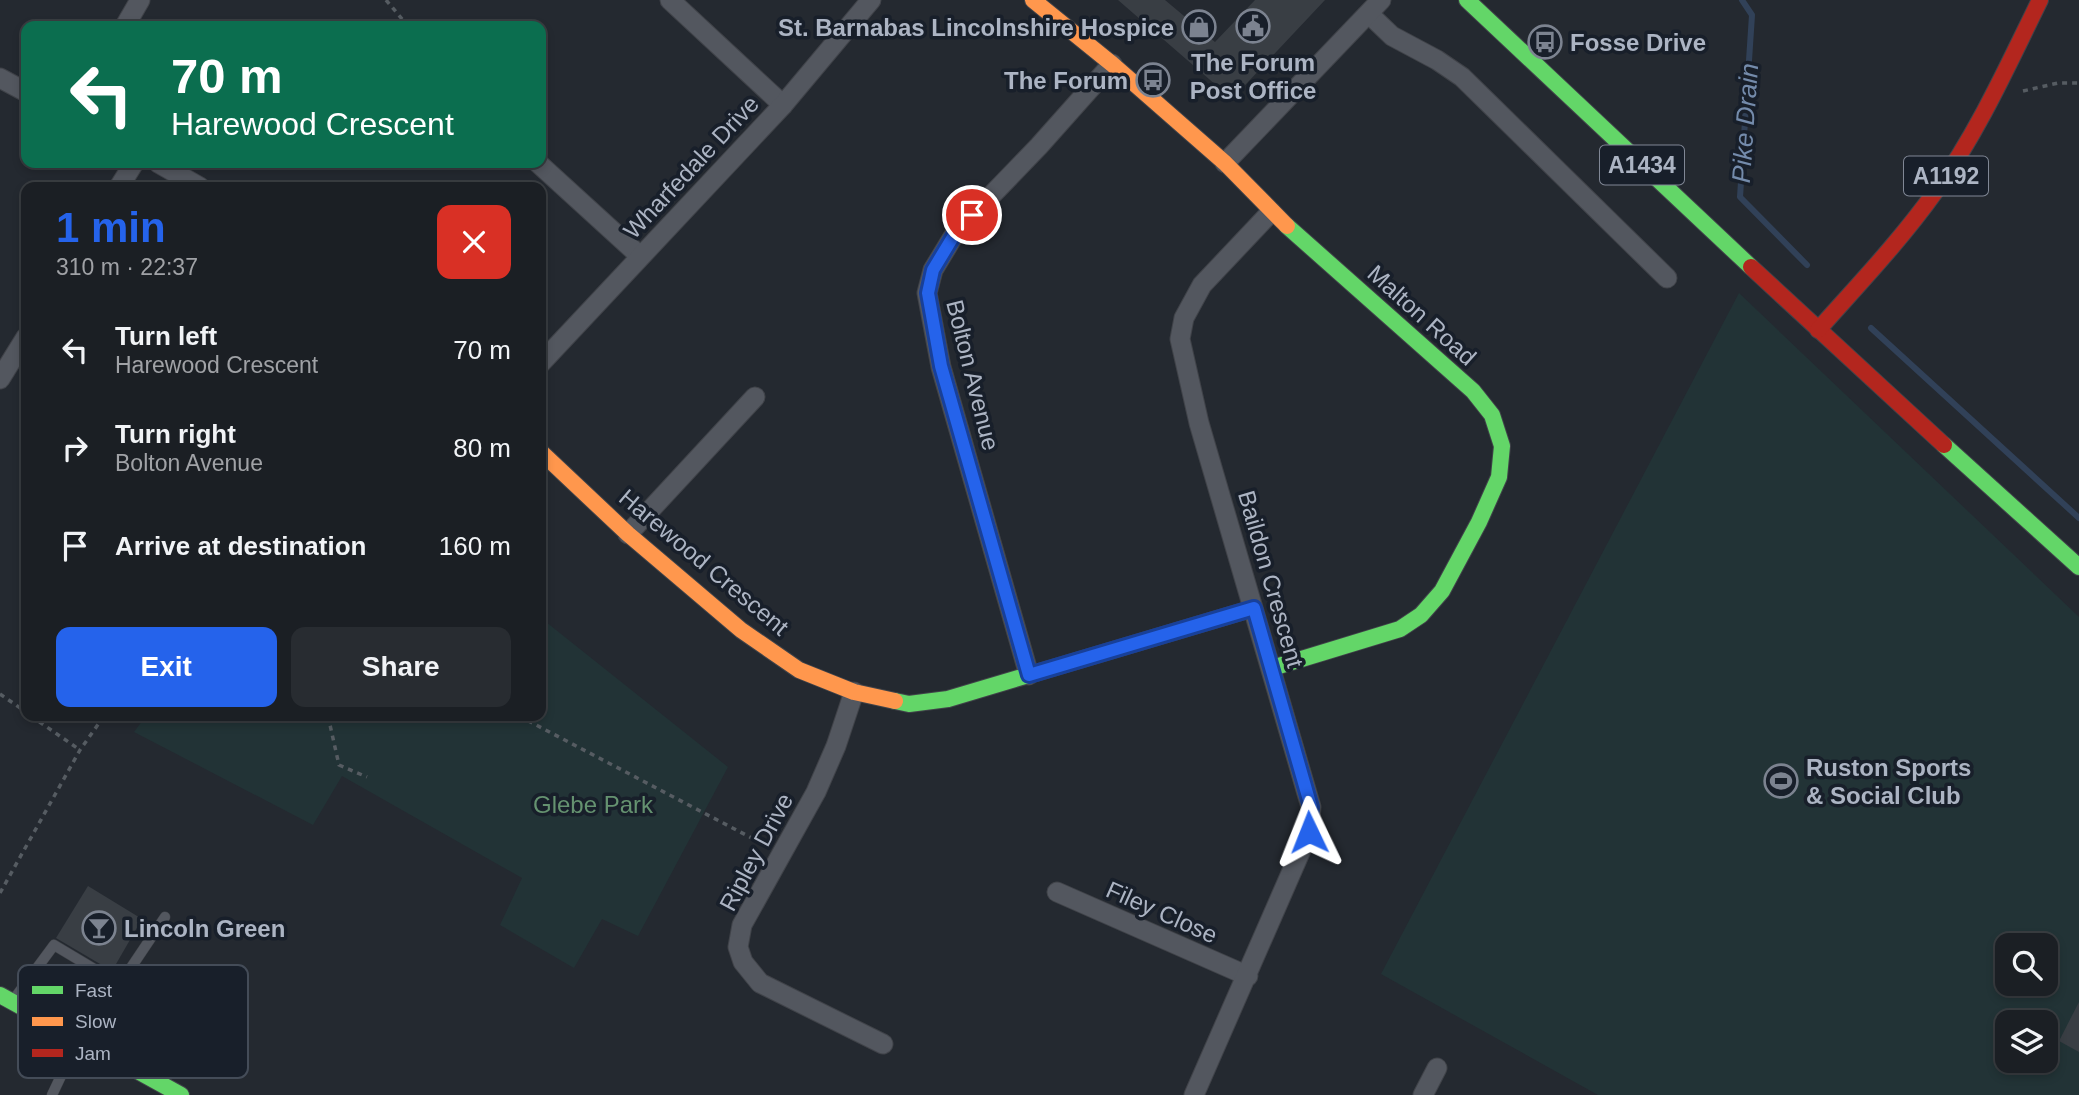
<!DOCTYPE html>
<meta charset="utf-8">
<style>
body{margin:0;font-family:Helvetica,sans-serif;background:#282c31;color:#f1f3f6;height:100vh;display:flex;flex-direction:column;font-size:26px;white-space:nowrap}
*{box-sizing:border-box;margin:0}
p{font-size:23px;color:#a0a2a6}
.icon{flex:none;width:38px;height:38px;fill:none;stroke:currentColor;stroke-width:2;stroke-linecap:round;stroke-linejoin:round}
.map{position:relative;flex:1;overflow:hidden}
.panel{position:absolute;left:21px;top:182px;width:525px;height:539px;display:flex;flex-direction:column;background:#1b1f24;border-radius:14px;box-shadow:0 4px 10px #0003,0 0 0 2px #393d41}
.panel>*{flex:none}
.banner{position:absolute;left:21px;top:21px;width:525px;height:147px;border-radius:14px;box-shadow:0 4px 10px #0003,0 0 0 2px #393d41;background:#0b6e4f;color:#fff;overflow:hidden}
.tools{position:absolute;left:1995px;top:933px;display:grid;gap:14px}
.tools a{display:grid;place-items:center;width:63px;height:63px;border-radius:14px;background:#1b1f24;box-shadow:0 4px 10px #0003,0 0 0 2px #393d41;font-size:35px}
.pin{position:absolute;display:grid;place-items:center;width:60px;height:60px;color:#fff;margin:-30px;border:4px solid #fff;border-radius:50%;box-shadow:0 2px 7px #0007}
.me{position:absolute;width:77px;margin:-38px;rotate:358deg;stroke-linejoin:round;filter:drop-shadow(0 0 5px #0008)}
.turn{display:flex;align-items:center;gap:24px;height:147px;padding:0 35px;font-size:32px}
.turn .icon{width:91px;height:91px;stroke-width:2.5}
.turn b{display:block;font-size:49px;line-height:60px}
.round{display:grid;place-items:center;flex:none;width:74px;height:74px;border-radius:14px;background:#282c31}
.overview{display:flex;align-items:center;justify-content:space-between;height:119px;padding:0 35px}
h1{font-size:42px;font-weight:800;line-height:52px;color:#2563eb}
.button{display:flex;gap:14px;margin-top:auto;padding:14px 35px}
.button a{flex:1;height:80px;border-radius:14px;background:#2563eb;color:#fff;font-size:28px;font-weight:800;line-height:80px;text-align:center}
.button a+a{background:#282c31;color:#f1f3f6}
ul{padding:0;list-style:none}
li{display:flex;align-items:center;gap:21px;height:98px;padding:0 35px}
li div{flex:1}
li b{display:block;font-size:26px}
li em{font-style:normal}
.map>svg:first-child{display:block}
.green{fill:#223336;fill-rule:evenodd}
.lines{fill:none;stroke-linecap:round;stroke-linejoin:round}
.stream{stroke:#314158;stroke-width:6}
.building{fill:#393e44}
.lane-casing{stroke:#404349;stroke-width:11}
.street-casing{stroke:#404349;stroke-width:21}
.fast-casing{stroke:#404349;stroke-width:18}
.slow-casing{stroke:#404349;stroke-width:18}
.jam-casing{stroke:#404349;stroke-width:18}
.path{stroke:#565c62;stroke-width:3.5;stroke-dasharray:5 5;stroke-linecap:butt}
.lane{stroke:#53575f;stroke-width:10}
.street{stroke:#53575f;stroke-width:19}
.fast{stroke:#63d668;stroke-width:16}
.slow{stroke:#ff974d;stroke-width:16}
.jam{stroke:#b3261e;stroke-width:16}
.route-casing{stroke:#184099;stroke-width:18}
.route{stroke:#2563eb;stroke-width:12}
.labels{text-anchor:middle;dominant-baseline:central;stroke-width:7;stroke-linejoin:round;paint-order:stroke}
.shield{fill:#181f2a;stroke:#808795;stroke-width:2}
.shield-label{font-size:23px;font-weight:bold;fill:#acb4c3}
.poi-label{font-size:24px;font-weight:bold;fill:#acb4c3;stroke:#181f2a;text-anchor:start}
.street-label{font-size:24px;fill:#acb4c3;stroke:#181f2a}
.park-label{font-size:24px;fill:#659270;stroke:#181f2a}
.water-label{font-size:26px;font-style:italic;fill:#748bab;stroke:#181f2a}
.key{fill:#181f2a;stroke:#444c58;stroke-width:2}
.key-label{font-size:19px;fill:#acb4c3}
</style>
<div class="map">
<svg width="2079" height="1095" viewBox="0 0 2079 1095">
<rect width="100%" height="100%" fill="#242930"/>
<g class="green">
<path d="M1739,293L2079,617V1095H1598L1381,974ZM2007,945H2046V984H2007ZM2007,1022H2046V1060H2007Z"/>
<path d="M541,618L728,767L638,936L602,919L574,968L500,925L522,878L342,776L313,825L134,732L146,716H541Z"/>
</g>
<g class="lines">
<g class="stream">
<path d="M1742,0L1752,15L1740,197L1807,265"/>
<path d="M1871,328L2079,518"/>
</g>
</g>
<g class="building">
<path d="M1118,0H1165L1215,42L1255,0H1325L1232,99Z"/>
<path d="M88,886L142,919L112,971L56,938Z"/>
<path d="M2079,1002V1052L2059,1041Z"/>
</g>
<g class="lines">
<defs>
<g id="lane">
<path d="M120,984L165,917"/>
<path d="M14,999L54,945L136,994L106,1054"/>
<path d="M120,1061L144,1010"/>
<path d="M52,1095L78,1040"/>
</g>
<g id="street">
<path d="M670,0L783,105"/>
<path d="M1369,14L1392,36L1437,60L1462,77L1667,278"/>
<path d="M125,26L140,0"/>
<path d="M0,78L26,92"/>
<path d="M158,163L200,187"/>
<path d="M538,163L640,256"/>
<path d="M1225,163L1381,0"/>
<path d="M119,187L134,163"/>
<path d="M541,363L783,105L871,0"/>
<path d="M0,379L26,337"/>
<path d="M628,534L755,397"/>
<path d="M1029,675L941,367L927,293L933,270L956,232L1039,146L1112,64"/>
<path d="M854,692L836,746L816,792L742,925L738,947L743,962L760,983L883,1044"/>
<path d="M1057,892L1248,976"/>
<path d="M1194,1095L1309,832L1311,807L1199,423L1180,339L1184,318L1202,285L1271,212"/>
<path d="M1423,1095L1437,1068"/>
</g>
<g id="fast">
<path d="M1467,0L1751,267"/>
<path d="M1944,445L2079,567"/>
<path d="M1272,668L1400,629L1421,615L1442,591L1479,522L1499,477L1502,446L1492,415L1473,391L1287,226"/>
<path d="M895,701L909,704L948,699L1254,608"/>
<path d="M0,995L181,1095"/>
</g>
<g id="slow">
<path d="M1033,0L1112,64L1225,163L1287,226"/>
<path d="M541,452L628,534L741,630L799,670L854,692L895,701"/>
</g>
<g id="jam">
<path d="M1751,267L1944,445"/>
<path d="M1818,330C1858,285 1900,241 1935,192C1978,132 2008,65 2040,0"/>
</g>
</defs>
<use href="#lane" class="lane-casing"/>
<use href="#street" class="street-casing"/>
<use href="#fast" class="fast-casing"/>
<use href="#slow" class="slow-casing"/>
<use href="#jam" class="jam-casing"/>
<g class="path">
<path d="M386,0L408,26"/>
<path d="M2023,91L2058,83H2079"/>
<path d="M0,694L26,712"/>
<path d="M31,716L80,750"/>
<path d="M328,716L339,765L367,777"/>
<path d="M519,716L765,845"/>
<path d="M0,893L80,750L104,716"/>
</g>
<use href="#lane" class="lane"/>
<use href="#street" class="street"/>
<use href="#fast" class="fast"/>
<use href="#slow" class="slow"/>
<use href="#jam" class="jam"/>
</g>
<g class="lines">
<defs>
<path id="route" d="M972,215L956,232L933,270L928,293L941,366L1029,675L1254,608L1311,807L1309,832"/>
</defs>
<use href="#route" class="route-casing"/>
<use href="#route" class="route"/>
</g>
<defs>
<symbol id="civic-ring" viewBox="-11 -11 22 22"><circle r="9.5" fill="#181f2a" stroke="#7c8390" stroke-width="1.5"/><path d="M-.6-6.5H3V-4.5H.6V-3L4-1V1h2V6H-6V1h2V-1L-.6-3ZM-1.2 2.5V6h2.4V2.5Z" fill="#7c8390"/></symbol>
<symbol id="shop-ring" viewBox="-11 -11 22 22"><circle r="9.5" fill="#181f2a" stroke="#7c8390" stroke-width="1.5"/><path d="M-5-2.5h2.3a2.7 3.5 0 0 1 5.4 0H5L5.5 6h-11ZM-1.5-2.5h3a1.5 2.3 0 0 0-3 0Z" fill="#7c8390"/></symbol>
<symbol id="bus-ring" viewBox="-11 -11 22 22"><circle r="9.5" fill="#181f2a" stroke="#7c8390" stroke-width="1.5"/><path d="M-5-6H5V4H4V6H2V4H-2V6H-4V4H-5ZM-3.5-4V0h7V-4ZM-3.5 1.2v1.5H-2V1.2ZM2 1.2v1.5H3.5V1.2Z" fill="#7c8390"/></symbol>
<symbol id="stadium-ring" viewBox="-11 -11 22 22"><circle r="9.5" fill="#181f2a" stroke="#7c8390" stroke-width="1.5"/><path d="M0-5a6.5 5 0 1 0 0 10a6.5 5 0 1 0 0-10ZM-3.5-1.8h7v3.6h-7Z" fill="#7c8390"/></symbol>
<symbol id="bar-ring" viewBox="-11 -11 22 22"><circle r="9.5" fill="#181f2a" stroke="#7c8390" stroke-width="1.5"/><path d="M-6-5H6L.8 .8V4.5H3.5V6h-7V4.5H-.8V.8Z" fill="#7c8390"/></symbol>
</defs>
<g fill-rule="evenodd">
<use href="#civic-ring" x="1234" y="7" width="38" height="38"/>
<use href="#shop-ring" x="1180" y="8" width="38" height="38"/>
<use href="#bus-ring" x="1526" y="23" width="38" height="38"/>
<use href="#bus-ring" x="1134" y="61" width="38" height="38"/>
<use href="#stadium-ring" x="1762" y="762" width="38" height="38"/>
<use href="#bar-ring" x="80" y="909" width="38" height="38"/>
</g>
<g class="labels">
<g class="shield">
<rect x="1600" y="145.5" width="84" height="39" rx="5"/>
<rect x="1904" y="156.5" width="84" height="39" rx="5"/>
</g>
<g class="shield-label">
<text x="1642" y="165">A1434</text>
<text x="1946" y="176">A1192</text>
</g>
<g class="poi-label">
<text x="1174" y="27" text-anchor="end">St. Barnabas Lincolnshire Hospice</text>
<text x="1570" y="42">Fosse Drive</text>
<text x="1253" y="62" text-anchor="middle">The Forum<tspan x="1253" dy="28">Post Office</tspan></text>
<text x="1128" y="80" text-anchor="end">The Forum</text>
<text x="1806" y="767">Ruston Sports<tspan x="1806" dy="28">&amp; Social Club</tspan></text>
<text x="124" y="928">Lincoln Green</text>
</g>
<g class="street-label">
<text transform="translate(691 167) rotate(-47)">Wharfedale Drive</text>
<text transform="translate(1422 315) rotate(42)">Malton Road</text>
<text transform="translate(973 375) rotate(76)">Bolton Avenue</text>
<text transform="translate(704 562) rotate(40)">Harewood Crescent</text>
<text transform="translate(1271 579) rotate(74)">Baildon Crescent</text>
<text transform="translate(756 852) rotate(-62)">Ripley Drive</text>
<text transform="translate(1162 912) rotate(24)">Filey Close</text>
</g>
<g class="park-label">
<text x="593" y="804">Glebe Park</text>
</g>
<g class="water-label">
<text transform="translate(1745 123) rotate(-86)">Pike Drain</text>
</g>
</g>
<rect x="18" y="965" width="230" height="113" rx="10" class="key"/>
<rect x="32" y="986" width="31" height="8" fill="#63d668"/>
<rect x="32" y="1017" width="31" height="9" fill="#ff974d"/>
<rect x="32" y="1049" width="31" height="8" fill="#b3261e"/>
<g class="key-label">
<text x="75" y="997">Fast</text>
<text x="75" y="1028">Slow</text>
<text x="75" y="1060">Jam</text>
</g>
</svg>
<div class="tools">
<a><svg class="icon" aria-label="search" viewBox="0 0 24 24"><circle cx="10" cy="10" r="6"/><path d="M15 15l6 6"/></svg></a>
<a><svg class="icon" aria-label="layers" viewBox="0 0 24 24"><path d="M12 4l9 5-9 5-9-5zM3 14l9 5 9-5"/></svg></a>
</div>
<div class="pin" style="left:972px;top:215px;background:#d93025"><svg class="icon" aria-label="arrive" viewBox="0 0 24 24"><path d="M6 21V4h12l-3 4 3 4H6"/></svg></div>
<svg class="me" style="left:1309px;top:832px" viewBox="-20 -20 40 40"><path d="M0-17L14 15 0 8-14 15z" fill="#2563eb" stroke="#fff" stroke-width="4"/></svg>
<div class="banner">
<div class="turn"><svg class="icon" aria-label="left" viewBox="0 0 24 24"><path d="M17 20v-9H6M10 6l-5 5 5 5"/></svg><div><b>70 m</b>Harewood Crescent</div></div>
</div>
<section class="panel">
<div class="overview"><div><h1>1 min</h1><p>310 m · 22:37</p></div><a class="round" style="background:#d93025;color:#fff"><svg class="icon" aria-label="close" viewBox="0 0 24 24"><path d="M6 6l12 12M18 6L6 18"/></svg></a></div>
<ul>
<li><svg class="icon" aria-label="left" viewBox="0 0 24 24"><path d="M17 20v-9H6M10 6l-5 5 5 5"/></svg><div><b>Turn left</b><p>Harewood Crescent</p></div><em>70 m</em></li>
<li><svg class="icon" aria-label="right" viewBox="0 0 24 24"><path d="M7 20v-9h11M14 6l5 5-5 5"/></svg><div><b>Turn right</b><p>Bolton Avenue</p></div><em>80 m</em></li>
<li><svg class="icon" aria-label="arrive" viewBox="0 0 24 24"><path d="M6 21V4h12l-3 4 3 4H6"/></svg><div><b>Arrive at destination</b></div><em>160 m</em></li>
</ul>
<div class="button"><a>Exit</a><a>Share</a></div>
</section>
</div>
